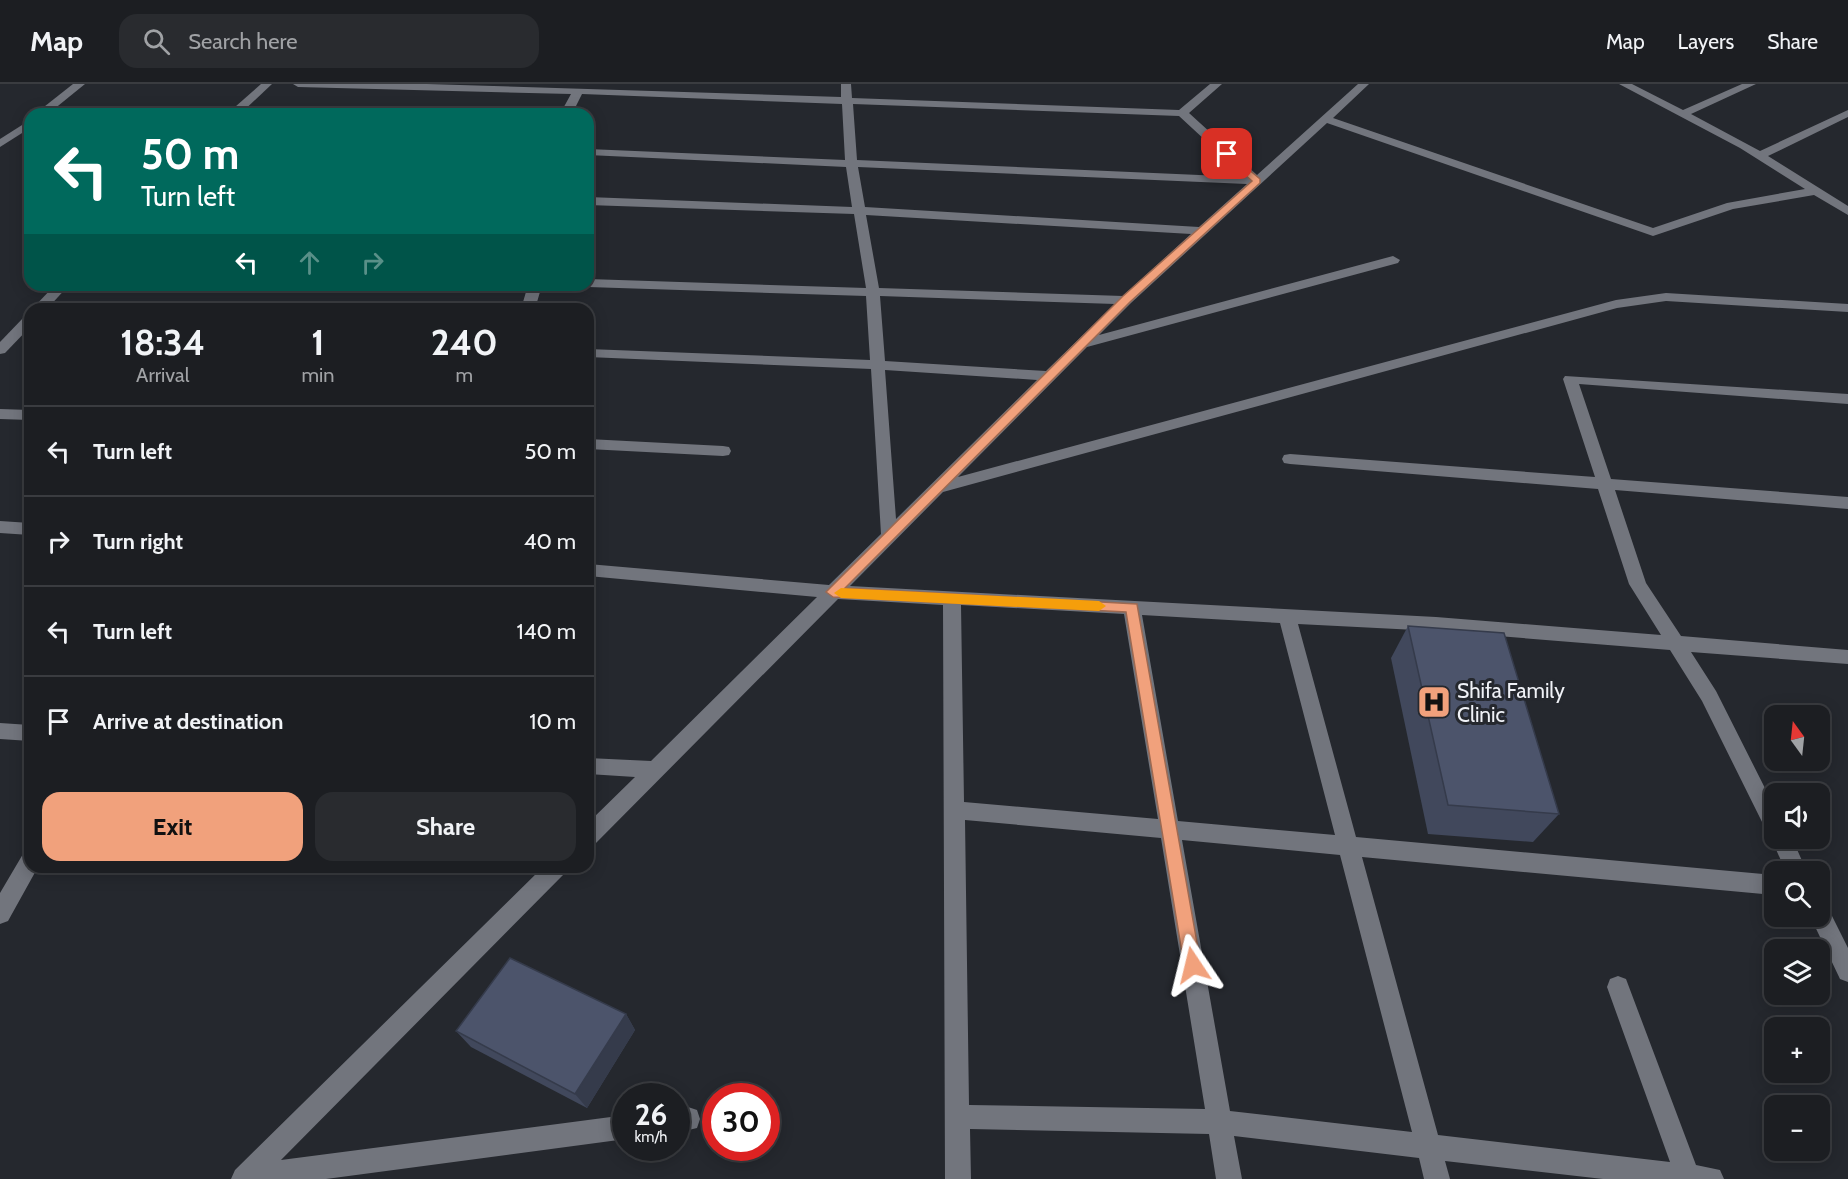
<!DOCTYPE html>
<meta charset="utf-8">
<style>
body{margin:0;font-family:Cabin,sans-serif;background:#292b2f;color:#f1f3f6;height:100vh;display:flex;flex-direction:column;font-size:22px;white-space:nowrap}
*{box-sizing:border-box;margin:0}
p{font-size:20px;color:#a0a2a5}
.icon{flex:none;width:33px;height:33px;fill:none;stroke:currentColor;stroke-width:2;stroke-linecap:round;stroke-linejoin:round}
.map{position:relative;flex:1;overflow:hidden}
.drawer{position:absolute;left:24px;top:219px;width:570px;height:570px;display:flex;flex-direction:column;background:#1c1e22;border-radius:18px;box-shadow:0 3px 15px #0003,0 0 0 2px #3a3c40}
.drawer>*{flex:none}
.top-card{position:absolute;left:24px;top:24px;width:570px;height:183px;border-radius:18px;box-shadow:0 3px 15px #0003,0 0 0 2px #3a3c40;background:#00695c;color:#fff;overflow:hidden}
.needle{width:39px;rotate:345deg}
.tools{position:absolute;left:1764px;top:621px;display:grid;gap:12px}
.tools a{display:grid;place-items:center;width:66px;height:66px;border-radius:12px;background:#1c1e22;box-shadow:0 3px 15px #0003,0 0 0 2px #3a3c40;font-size:30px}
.speed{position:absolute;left:612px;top:999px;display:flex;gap:12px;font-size:30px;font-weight:700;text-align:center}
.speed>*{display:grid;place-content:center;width:78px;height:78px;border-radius:50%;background:#1c1e22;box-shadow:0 3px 15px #0003,0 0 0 2px #3a3c40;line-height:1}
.speed small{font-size:15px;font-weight:400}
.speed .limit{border:9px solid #d22;background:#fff;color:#111}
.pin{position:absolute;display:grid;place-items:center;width:51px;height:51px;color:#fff;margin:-26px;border-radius:12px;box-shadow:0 3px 9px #0006}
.me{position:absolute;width:66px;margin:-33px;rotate:350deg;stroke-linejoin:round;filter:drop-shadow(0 0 4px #0008)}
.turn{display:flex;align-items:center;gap:21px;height:126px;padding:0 18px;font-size:27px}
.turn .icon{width:78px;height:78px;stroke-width:2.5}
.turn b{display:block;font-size:42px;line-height:51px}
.lanes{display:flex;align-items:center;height:57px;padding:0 18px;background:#0003;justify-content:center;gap:30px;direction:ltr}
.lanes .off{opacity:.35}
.eta{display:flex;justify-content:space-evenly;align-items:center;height:102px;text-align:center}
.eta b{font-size:36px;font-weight:700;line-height:42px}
.button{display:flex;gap:12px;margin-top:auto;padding:12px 18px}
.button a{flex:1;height:69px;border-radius:18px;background:#f1a17c;color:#111;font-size:24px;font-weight:700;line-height:69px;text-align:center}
.button a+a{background:#292b2f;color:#f1f3f6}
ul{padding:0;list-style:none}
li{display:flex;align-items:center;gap:18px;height:90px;padding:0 18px;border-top:2px solid #3a3c40}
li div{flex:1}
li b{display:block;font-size:22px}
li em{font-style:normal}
header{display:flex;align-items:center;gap:36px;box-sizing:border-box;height:84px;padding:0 30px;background:#1c1e22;border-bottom:2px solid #3a3c40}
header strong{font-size:28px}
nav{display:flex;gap:33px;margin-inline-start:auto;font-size:21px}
.search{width:420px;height:54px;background:#292b2f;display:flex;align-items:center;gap:15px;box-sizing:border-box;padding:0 21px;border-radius:18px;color:#a0a2a5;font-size:22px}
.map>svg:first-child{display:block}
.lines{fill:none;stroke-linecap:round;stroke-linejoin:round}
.minor{fill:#72757d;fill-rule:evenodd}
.wall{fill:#41485c}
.shaded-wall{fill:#353b4b}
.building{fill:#4c546b;stroke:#353b4b;stroke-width:1.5}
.route{fill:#f1a17c;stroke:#9d6951;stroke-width:1.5}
.slow{fill:#f59e0b}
.labels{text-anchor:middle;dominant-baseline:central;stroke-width:6;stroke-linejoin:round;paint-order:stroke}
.poi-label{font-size:21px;fill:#f0f2f7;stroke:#25282e;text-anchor:start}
</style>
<header>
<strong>Map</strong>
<div class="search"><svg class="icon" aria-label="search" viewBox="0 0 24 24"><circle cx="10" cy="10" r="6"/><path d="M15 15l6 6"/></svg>Search here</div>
<nav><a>Map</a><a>Layers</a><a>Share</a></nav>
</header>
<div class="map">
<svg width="1848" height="1095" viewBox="0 0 1848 1095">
<rect width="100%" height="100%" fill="#25282e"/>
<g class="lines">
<g class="minor">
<path d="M73,0H85L48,30H35Z"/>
<path d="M261,0H272L240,30H227Z"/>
<path d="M293,0H427L841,13V0H851L852,14L1179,26L1210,0H1222L1189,29L1257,91L1358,0H1369L1333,34L1653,144L1727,119L1805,105L1740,64L1619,0H1632L1683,26L1742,0H1756L1691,30L1760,67L1848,26V33L1768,72L1848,122V131L1814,111L1733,125L1653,152L1327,39L1131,219L1099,251L1393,172L1400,176L1398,179L1087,263L958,393L1616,216L1666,209L1848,220V228L1666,217L1617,224L943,408L850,502L1436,533L1661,551L1629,500L1598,405L1290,380L1284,379L1282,375L1284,371L1290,370L1595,393L1563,295L1565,292L1848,310V320L1579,300L1611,395L1848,413V425L1615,406L1646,499L1681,552L1848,566V580L1691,568L1716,607L1774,722V754H1792L1807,788H1786L1771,754L1772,751L1767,748L1702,617L1670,566L1436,547L1298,540L1356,753L1774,791V811L1362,773L1438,1051L1670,1078L1607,903L1610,895L1618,892L1626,895L1629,903L1696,1081L1720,1086L1724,1095H1603L1445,1077L1450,1095H1424L1419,1074L1234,1052L1242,1095H1216L1209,1050L970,1045L971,1095H945L943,521L838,515L595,760L588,762V739L635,693L588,690V674L651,677L817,513L588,492V480L829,501L881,450L871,285L588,273V265L870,276L866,212L588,203L583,201H588V195L866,204L854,130L588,121V113L852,123L846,83L588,71V65L845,76L842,20L582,10L572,30H560L571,10L298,3ZM853,20L1179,32L1245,93L857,76ZM858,83L1247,100L1199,143L865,123ZM866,131L1191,150L1123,212L879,204ZM880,212L1115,220L1046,287L885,277ZM885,286L1037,296L896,435ZM961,521L1124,530L1158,735L964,718ZM1142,531L1280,539L1335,751L1178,737ZM965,736L1161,754L1205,1025L969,1021ZM1182,756L1340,771L1412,1048L1230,1027Z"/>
<path d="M30,36V44L0,63V55Z"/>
<path d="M55,201H69L47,225H32Z"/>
<path d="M528,201H542L535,225H521Z"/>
<path d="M30,231V243L5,269L0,270V258L25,232Z"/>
<path d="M0,325L30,326V336L0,335Z"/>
<path d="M588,355L723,362L729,363L731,367L729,371L723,372L588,365Z"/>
<path d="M0,437L30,439V451L0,449Z"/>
<path d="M0,639L30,641V657L0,655Z"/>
<path d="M30,767V783H38L8,837L0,840V809L23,770Z"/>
<path d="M543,783H568L564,790L281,1076L626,1031V1055L326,1095H231L235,1086Z"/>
<path d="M1820,821L1828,824L1848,864V898L1840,895L1810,832H1820Z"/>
<path d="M688,1023L697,1026L700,1035L697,1044L676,1049V1025Z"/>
</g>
</g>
<g class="wall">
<path d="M1408,542L1559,730L1533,758L1428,750L1391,574Z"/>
<path d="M626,930L635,946L587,1024L471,963L456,947Z"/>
</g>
<path class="shaded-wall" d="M626,930L635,946L587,1024L575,1010Z"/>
<g class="building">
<path d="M1408,542L1504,549L1559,730L1448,721Z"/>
<path d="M510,874L626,930L575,1010L456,947Z"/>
</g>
<path class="route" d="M1227,67L1260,95V99L1130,218L845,504L1137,520L1201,881L1199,887L1193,889L1187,887L1184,881L1126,528L833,513L826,508L1122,213L1252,97L1224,72V68Z"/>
<path class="slow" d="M841,504L1099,517L1106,522L1099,527L841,514L834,509Z"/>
<defs>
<symbol id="hospital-square" viewBox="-11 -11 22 22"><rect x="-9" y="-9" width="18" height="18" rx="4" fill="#f1a17c" stroke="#25282e"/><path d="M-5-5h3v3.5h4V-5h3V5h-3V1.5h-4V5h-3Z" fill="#111"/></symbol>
</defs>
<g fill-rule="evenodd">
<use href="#hospital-square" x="1415" y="599" width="38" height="38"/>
</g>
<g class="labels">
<g class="poi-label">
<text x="1457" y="606">Shifa Family<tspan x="1457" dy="24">Clinic</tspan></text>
</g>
</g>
</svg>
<div class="tools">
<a><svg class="needle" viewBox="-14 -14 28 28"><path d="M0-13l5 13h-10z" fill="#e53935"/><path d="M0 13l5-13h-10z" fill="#a0a2a5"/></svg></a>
<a><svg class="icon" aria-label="sound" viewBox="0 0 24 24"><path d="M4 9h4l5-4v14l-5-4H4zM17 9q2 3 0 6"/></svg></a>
<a><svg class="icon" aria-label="search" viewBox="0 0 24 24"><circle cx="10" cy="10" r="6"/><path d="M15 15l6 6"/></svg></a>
<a><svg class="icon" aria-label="layers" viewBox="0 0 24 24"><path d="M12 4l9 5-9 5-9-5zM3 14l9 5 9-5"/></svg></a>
<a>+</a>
<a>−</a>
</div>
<div class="speed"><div>26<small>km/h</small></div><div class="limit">30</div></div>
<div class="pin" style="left:1227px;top:70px;background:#d93025"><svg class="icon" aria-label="arrive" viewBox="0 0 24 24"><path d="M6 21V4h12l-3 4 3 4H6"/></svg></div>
<svg class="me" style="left:1193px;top:881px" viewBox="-20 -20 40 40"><path d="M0-17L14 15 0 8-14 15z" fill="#f1a17c" stroke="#fff" stroke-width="4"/></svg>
<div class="top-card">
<div class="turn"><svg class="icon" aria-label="left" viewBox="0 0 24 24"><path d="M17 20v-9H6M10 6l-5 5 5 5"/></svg><div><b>50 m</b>Turn left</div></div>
<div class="lanes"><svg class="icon" aria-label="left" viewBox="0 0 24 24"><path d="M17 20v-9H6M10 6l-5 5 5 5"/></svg><svg class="icon off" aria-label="ahead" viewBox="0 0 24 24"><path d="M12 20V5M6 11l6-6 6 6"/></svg><svg class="icon off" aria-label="right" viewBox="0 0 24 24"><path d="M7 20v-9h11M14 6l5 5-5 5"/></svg></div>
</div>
<section class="drawer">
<div class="eta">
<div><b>18:34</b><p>Arrival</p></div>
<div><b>1</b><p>min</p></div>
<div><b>240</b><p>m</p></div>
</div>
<ul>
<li><svg class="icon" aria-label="left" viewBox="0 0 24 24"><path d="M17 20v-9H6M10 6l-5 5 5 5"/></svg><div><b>Turn left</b></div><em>50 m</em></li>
<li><svg class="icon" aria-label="right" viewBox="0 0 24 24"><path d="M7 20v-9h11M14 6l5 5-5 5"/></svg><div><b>Turn right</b></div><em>40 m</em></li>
<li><svg class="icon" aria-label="left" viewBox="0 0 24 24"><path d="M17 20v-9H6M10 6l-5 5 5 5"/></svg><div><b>Turn left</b></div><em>140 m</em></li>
<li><svg class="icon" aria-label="arrive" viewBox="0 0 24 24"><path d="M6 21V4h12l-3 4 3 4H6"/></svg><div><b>Arrive at destination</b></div><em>10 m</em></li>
</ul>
<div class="button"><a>Exit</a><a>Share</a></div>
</section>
</div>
